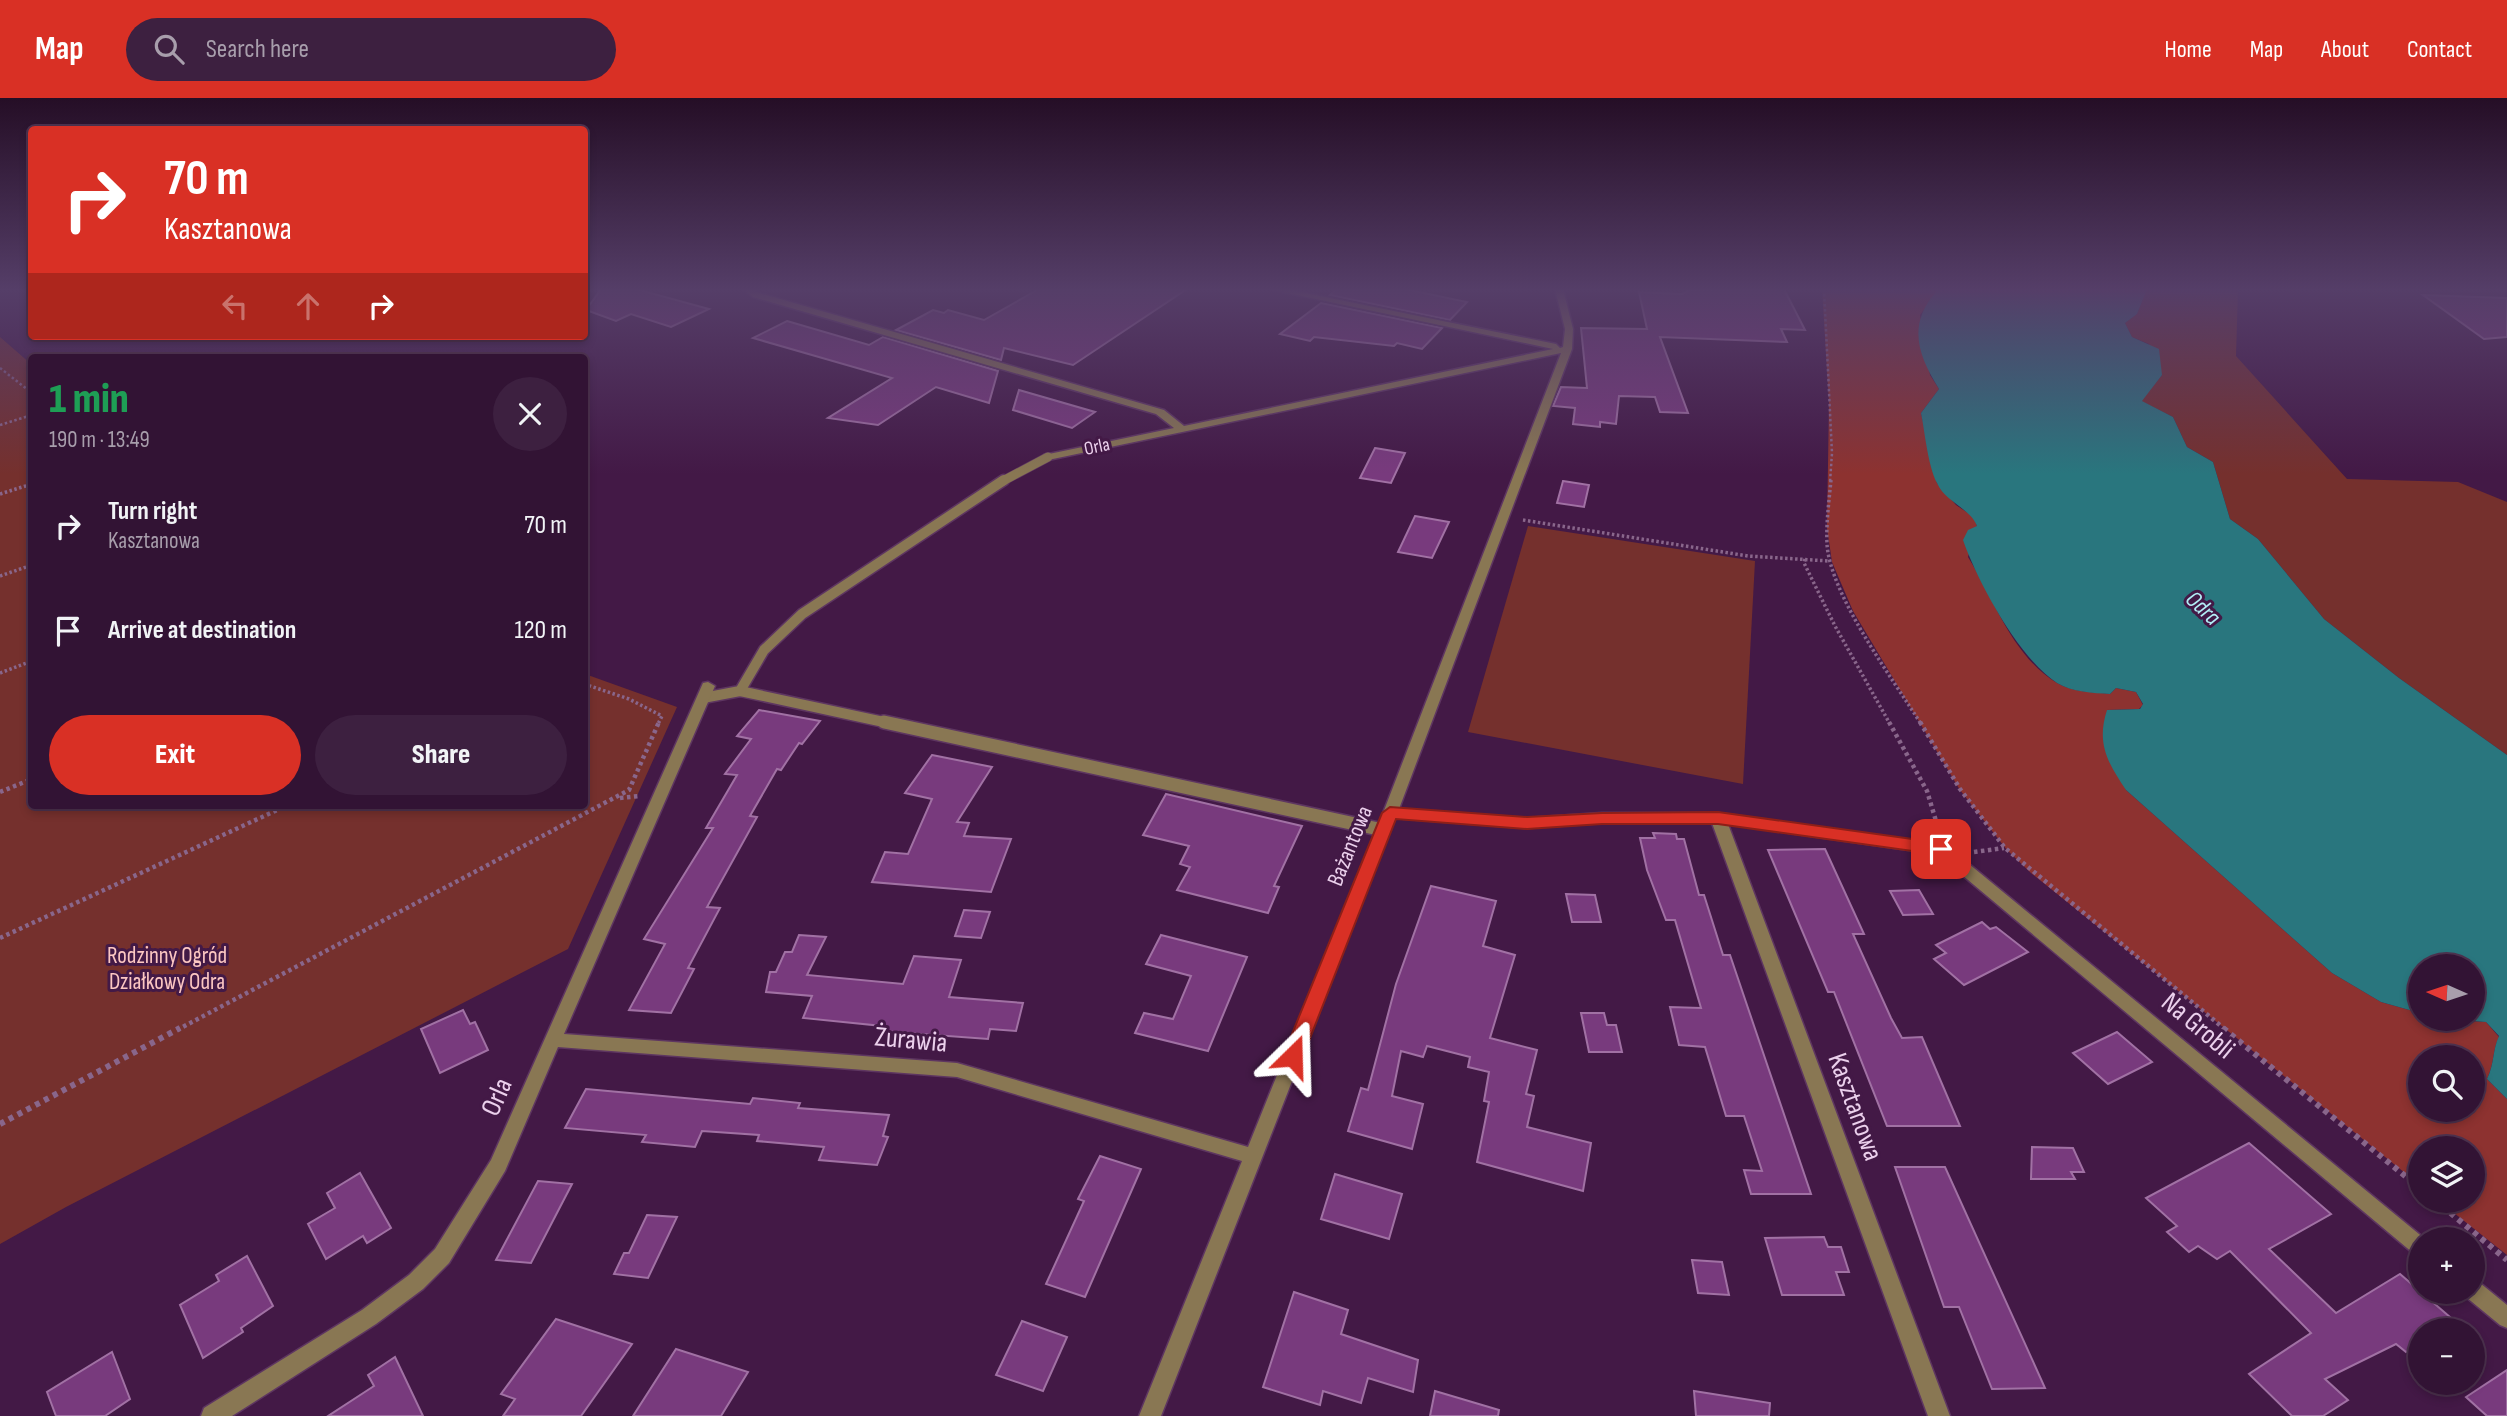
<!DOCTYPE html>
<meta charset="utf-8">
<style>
body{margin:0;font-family:"Sofia Sans Condensed",sans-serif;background:#3d2040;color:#f1f3f6;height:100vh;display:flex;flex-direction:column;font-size:26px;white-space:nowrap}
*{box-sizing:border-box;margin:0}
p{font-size:23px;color:#a89eac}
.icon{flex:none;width:38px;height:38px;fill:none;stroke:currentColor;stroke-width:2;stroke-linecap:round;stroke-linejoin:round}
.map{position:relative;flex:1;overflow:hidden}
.drawer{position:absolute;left:28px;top:256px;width:560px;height:455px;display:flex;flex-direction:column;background:#321334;border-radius:7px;box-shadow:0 4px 10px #0003,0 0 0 2px #4d324f}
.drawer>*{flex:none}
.banner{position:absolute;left:28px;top:28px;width:560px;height:214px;border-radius:7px;box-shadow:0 4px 10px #0003,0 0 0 2px #4d324f;background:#d93025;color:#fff;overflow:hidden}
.needle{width:46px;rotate:273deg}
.controls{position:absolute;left:2408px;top:856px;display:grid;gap:14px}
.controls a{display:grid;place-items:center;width:77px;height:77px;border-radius:50%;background:#321334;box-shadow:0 4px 10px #0003,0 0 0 2px #4d324f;font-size:35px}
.pin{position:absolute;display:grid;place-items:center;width:60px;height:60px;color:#fff;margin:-30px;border-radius:14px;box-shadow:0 4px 10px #0006}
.me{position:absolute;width:77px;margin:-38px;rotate:22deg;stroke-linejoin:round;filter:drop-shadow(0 0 5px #0008)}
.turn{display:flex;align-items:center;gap:24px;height:147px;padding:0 21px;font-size:32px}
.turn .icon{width:91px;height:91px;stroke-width:2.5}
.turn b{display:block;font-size:49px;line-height:60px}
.lanes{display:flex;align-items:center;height:66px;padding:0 21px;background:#0003;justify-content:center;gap:35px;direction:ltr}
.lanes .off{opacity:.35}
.round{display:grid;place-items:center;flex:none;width:74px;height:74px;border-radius:37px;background:#3d2040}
.headline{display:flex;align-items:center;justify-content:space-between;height:119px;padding:0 21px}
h1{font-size:42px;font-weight:800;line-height:52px;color:#1e9e55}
.cta{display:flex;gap:14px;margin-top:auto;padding:14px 21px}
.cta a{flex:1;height:80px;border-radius:42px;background:#d93025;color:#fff;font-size:28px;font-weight:800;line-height:80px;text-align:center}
.cta a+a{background:#3d2040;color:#f1f3f6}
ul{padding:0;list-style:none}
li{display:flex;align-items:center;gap:21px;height:105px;padding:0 21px}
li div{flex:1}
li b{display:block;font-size:26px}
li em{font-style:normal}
header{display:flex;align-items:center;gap:42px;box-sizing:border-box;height:98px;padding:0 35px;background:#d93025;color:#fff}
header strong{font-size:33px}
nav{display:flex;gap:38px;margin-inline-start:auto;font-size:24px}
.search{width:490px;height:63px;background:#3d2040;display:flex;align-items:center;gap:18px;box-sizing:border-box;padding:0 24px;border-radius:38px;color:#a89eac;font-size:26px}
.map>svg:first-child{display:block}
.green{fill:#75302d}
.forest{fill:#8d3230;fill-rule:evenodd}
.water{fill:#29767e}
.building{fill:#783a7d;stroke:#a171a4;stroke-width:2}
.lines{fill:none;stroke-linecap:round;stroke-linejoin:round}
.lane-far2-casing{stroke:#5e3661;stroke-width:10}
.lane-far1-casing{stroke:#5e3661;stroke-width:13}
.lane-casing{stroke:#5e3661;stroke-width:16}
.street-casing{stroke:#5e3661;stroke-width:3}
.path-far3{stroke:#89668b;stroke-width:2.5;stroke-dasharray:2.5 2.5;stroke-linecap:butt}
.path-far2{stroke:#89668b;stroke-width:3.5;stroke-dasharray:2.5 2.5;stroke-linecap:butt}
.path-far1{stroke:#89668b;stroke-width:4.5;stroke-dasharray:3.5 3.5;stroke-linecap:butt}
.path{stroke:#89668b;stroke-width:6;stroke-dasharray:5 5;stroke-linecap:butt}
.lane-far2{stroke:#897753;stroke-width:9}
.lane-far1{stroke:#897753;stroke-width:10}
.lane{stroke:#897753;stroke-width:13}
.street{fill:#897753;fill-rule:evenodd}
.route{fill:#d93025;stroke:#8d1f18;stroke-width:2}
.labels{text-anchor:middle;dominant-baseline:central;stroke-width:6;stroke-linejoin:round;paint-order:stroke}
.far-street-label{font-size:19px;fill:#ebd0ec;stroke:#431946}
.street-label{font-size:23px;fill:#ebd0ec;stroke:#431946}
.park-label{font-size:23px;fill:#fcc7c2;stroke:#431946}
.water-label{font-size:24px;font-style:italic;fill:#b2eff6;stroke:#431946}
.near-street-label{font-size:28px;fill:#ebd0ec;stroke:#431946}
</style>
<header>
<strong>Map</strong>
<div class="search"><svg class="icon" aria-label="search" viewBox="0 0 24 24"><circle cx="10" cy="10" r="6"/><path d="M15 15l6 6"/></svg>Search here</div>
<nav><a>Home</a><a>Map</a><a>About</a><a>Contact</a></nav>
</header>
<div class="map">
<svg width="2507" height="1318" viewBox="0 0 2507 1318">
<rect width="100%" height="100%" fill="#431946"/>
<g class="green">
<path d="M2147,191H2238L2236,258L2347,381L2458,384L2507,404V657L2399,580L2324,521L2258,441L2230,421L2213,364L2187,349L2173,319L2141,303L2162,277L2149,246L2132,239L2125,225L2137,216Z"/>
<path d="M0,239L31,266L32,707H584L585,576L677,609L568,851L66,1109L0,1146Z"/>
<path d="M1528,428L1755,463L1743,686L1468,634Z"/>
</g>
<path class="forest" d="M1822,191H1935L1937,194L1920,217L1930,277L1939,291L1921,315L1937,385L1956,407L1974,419L1977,428L1968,459C1995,502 2011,557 2057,585C2072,594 2093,594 2110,596L2116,590L2136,594L2143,607L2139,611L2107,612L2126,692L2332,875L2381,904L2420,915V920L2486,924L2499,939C2492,953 2495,964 2487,981L2507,1001V1157L2439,1103L2473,1102V1050H2420V1087L2031,775L2007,752L1960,692L1853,513L1832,464L1827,430L1829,304ZM2420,959H2473V1012H2420Z"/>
<path class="water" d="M1935,191H2147L2137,216L2125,225L2132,239L2159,251L2162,277L2142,303L2173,319L2187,349L2213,364L2230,421L2258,441L2324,521L2399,580L2507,657V1001L2487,981C2495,964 2492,953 2499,938L2486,924L2445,921L2473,920V868H2420V915L2381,904L2332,875L2126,692C2108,665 2096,646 2107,612L2140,611L2143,606L2136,594L2116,590L2110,596C2093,595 2072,594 2057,585C2020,562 1977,483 1963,442L1968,432L1977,428C1970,410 1945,404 1937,385C1928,368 1925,335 1921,315L1939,291C1918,257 1907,227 1936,194Z"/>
<g class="building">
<path d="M601,191H636L709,211L671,229L631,216L616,223L586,212Z"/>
<path d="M1039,191H1187L1073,267L1004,250L1001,262L896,232L933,212L944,215L948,212L984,222Z"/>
<path d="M1337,191H1405L1467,204L1450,222L1330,197Z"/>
<path d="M1720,191H1784L1805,232L1781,231L1787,244L1660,239L1688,315L1660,314L1655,299L1619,298L1616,326L1600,324V329L1573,326L1575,310L1553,308L1561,289L1587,290L1581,230L1647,231L1639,194L1682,196L1690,192Z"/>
<path d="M2423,197L2507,200V239L2484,241Z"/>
<path d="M1321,205L1442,230L1422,251L1397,245L1394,248L1314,239L1310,243L1280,236Z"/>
<path d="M787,223L869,247L883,239L998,273L989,305L936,289L878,327L828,320L892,280L753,240Z"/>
<path d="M1019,292L1095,314L1072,330L1013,312Z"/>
<path d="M1375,350L1405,355L1391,385L1360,380Z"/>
<path d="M1563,383L1589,387L1584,409L1557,405Z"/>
<path d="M1415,418L1449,424L1432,460L1398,454Z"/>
<path d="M759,612L820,623L802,646L799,645L781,672L777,671L750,718L757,719L707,809L720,810L688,870L694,871L671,915L629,912L665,846L644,841L713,730H706L737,677L725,676L751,641L737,638Z"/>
<path d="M932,657L992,669L957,724L969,725L964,738L1011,741L991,794L872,784L885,754L908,756L932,701L905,695Z"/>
<path d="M1166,696L1302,728L1274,788L1279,789L1268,815L1177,792L1190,769L1180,766L1189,748L1143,737Z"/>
<path d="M1653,735L1676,736L1677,741H1684L1699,797H1704L1723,857H1730L1811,1096H1751L1744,1072L1762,1073L1744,1018H1726L1705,949L1679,947L1670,909L1701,910L1675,822H1666L1647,772L1640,740H1655Z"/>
<path d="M1825,751L1864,836H1853L1891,920L1902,940L1922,939L1960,1028H1887L1834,894H1828L1768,752Z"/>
<path d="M1431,788L1496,803L1483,848L1515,857L1490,940L1537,952L1526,996L1534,998L1527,1029L1591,1045L1583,1093L1477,1064L1489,1004L1484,1003L1489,974L1468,969L1470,959L1427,948L1423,959L1401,953L1392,998L1423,1006L1412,1051L1348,1033L1361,990L1368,992L1396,886Z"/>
<path d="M1919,792L1933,816L1903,817L1890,793Z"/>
<path d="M1566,796L1595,797L1601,824H1572Z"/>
<path d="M964,812L990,814L981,840L955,838Z"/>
<path d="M1982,824L1990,831L1996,829L2028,854L1964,887L1934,861L1946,855L1936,847Z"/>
<path d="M799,837L826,839L807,877L903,886L914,858L961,862L949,899L1023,905L1016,933L990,931L988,941L881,933L882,928L803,920L812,898L766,894L770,874H776L785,854H792Z"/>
<path d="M1161,837L1247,859L1208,953L1135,935L1144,915L1173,921L1191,878L1146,866Z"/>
<path d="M463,912L470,926L475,924L488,952L440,975L421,931Z"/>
<path d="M1581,915H1604L1607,927H1616L1622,954H1589Z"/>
<path d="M2117,934L2152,964L2108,986L2073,955Z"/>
<path d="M586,991L750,1006L753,1000L800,1005L798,1010L889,1017L883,1038L888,1039L877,1067L819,1062L824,1049L757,1043L759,1037L702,1033L695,1049L642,1044L646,1037L565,1030Z"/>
<path d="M2249,1045L2331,1116L2269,1151L2336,1215L2400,1176L2465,1232H2420V1245L2406,1254L2396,1246L2325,1281L2348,1302L2323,1318H2292L2249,1276L2311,1235L2230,1153L2217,1161L2198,1148L2189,1154L2167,1134L2177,1128L2146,1100Z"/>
<path d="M2032,1049L2073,1050L2084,1074H2071L2075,1081H2031Z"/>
<path d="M1100,1058L1141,1071L1085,1199L1046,1186L1084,1103L1078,1101Z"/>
<path d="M1895,1069H1945L2045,1290L1992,1291L1959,1209H1944Z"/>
<path d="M360,1075L391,1130L367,1145L363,1138L326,1161L308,1126L335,1110L327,1095Z"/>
<path d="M1335,1076L1402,1096L1389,1141L1321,1121Z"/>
<path d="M538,1083L572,1086L531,1165L496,1162Z"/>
<path d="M647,1117L677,1119L648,1180L614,1176L624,1155H629Z"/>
<path d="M1824,1139L1828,1149H1841L1849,1174H1836L1844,1197H1782L1765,1140Z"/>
<path d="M247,1158L273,1208L241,1230L243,1234L203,1260L180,1207L219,1183L216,1177Z"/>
<path d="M1692,1162L1722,1164L1729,1197L1698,1195Z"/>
<path d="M1294,1194L1348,1212L1341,1236L1418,1262L1413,1294L1368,1280L1361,1305L1323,1293L1320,1307L1263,1289Z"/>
<path d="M556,1221L632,1246L581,1318H503L515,1301L501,1296Z"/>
<path d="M1022,1223L1067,1239L1043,1293L996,1277Z"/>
<path d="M676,1251L748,1274L721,1318H633Z"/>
<path d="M112,1254L130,1301L105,1318H56L47,1294Z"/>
<path d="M395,1259L423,1318H328L374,1288L368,1277Z"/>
<path d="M2507,1272V1318H2487L2466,1299Z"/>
<path d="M1435,1293L1499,1312L1498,1318H1430Z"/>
<path d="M1694,1293L1770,1305L1769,1318H1696Z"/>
</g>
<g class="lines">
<defs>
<path id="lane-far2" d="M1001,384L1048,359"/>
<g id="lane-far1">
<path d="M740,593L893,626"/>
<path d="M703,600L740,593L764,552L802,516L1004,382"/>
</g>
<path id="lane" d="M884,624L1383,732"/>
<g id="street">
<path d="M743,191H753L759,195L1164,312L1184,328L1553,251L1269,191H1286L1556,246L1560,250L1563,249L1565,231L1555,191H1563L1573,231L1572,251L1399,711L1527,720L1602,715H1718L1946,747L2425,1141H2420V1158L2413,1155L1937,756L1728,726L1950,1318H1928L1712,725H1602L1527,730L1395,720L1161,1318H1139L1242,1063L957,979L558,949L505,1073L449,1165L423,1191L376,1226L232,1318H201L204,1310L362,1212L409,1177L435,1151L491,1062L703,585L708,584L715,588L564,936L957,965L1248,1049L1383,715L1561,255L1048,362L1044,361V357L1174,330L1156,316L753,199Z"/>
<path d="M2473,1182L2480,1185L2507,1207V1230L2500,1227L2466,1199L2464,1194H2473Z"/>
</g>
</defs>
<use href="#lane-far2" class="lane-far2-casing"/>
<use href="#lane-far1" class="lane-far1-casing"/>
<use href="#lane" class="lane-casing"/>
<use href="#street" class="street-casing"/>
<g class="path-far3">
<path d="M1824,191L1832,355L1830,384"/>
<path d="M0,270L32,295"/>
<path d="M0,327L32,317"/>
</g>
<g class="path-far2">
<path d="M1831,382C1829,403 1826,425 1827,446C1830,497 1893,581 1921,626"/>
<path d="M0,396L32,386"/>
<path d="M1523,422L1748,458L1829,463"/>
<path d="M1805,461L1804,465L1835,528L1890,626"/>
<path d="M0,478L32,467"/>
<path d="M0,575L32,563"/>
<path d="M584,586L629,601L662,618L658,626"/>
</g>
<g class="path-far1">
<path d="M1889,624L1927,693L1939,733"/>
<path d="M1920,624L1960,691L2005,750L2226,932"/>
<path d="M0,694L32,681"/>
<path d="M620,700L639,698"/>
<path d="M1974,754L2004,750"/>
<path d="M0,840L288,707"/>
<path d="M177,932L629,692L659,624"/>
</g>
<g class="path">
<path d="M2223,930L2420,1090"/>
<path d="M0,1026L180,930"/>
<path d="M2435,1102L2507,1162"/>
</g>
<use href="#lane-far2" class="lane-far2"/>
<use href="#lane-far1" class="lane-far1"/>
<use href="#lane" class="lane"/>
<use href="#street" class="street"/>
</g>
<linearGradient id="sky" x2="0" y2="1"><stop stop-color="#250e26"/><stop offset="0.51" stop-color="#553e68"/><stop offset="1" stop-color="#553e68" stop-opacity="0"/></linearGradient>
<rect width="2507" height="376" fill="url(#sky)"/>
<path class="route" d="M1390,709L1527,719L1602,715L1718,714L1941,745L1949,751L1941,757L1718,726H1602L1527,731L1396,721L1303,958L1300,964H1286L1283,958L1382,715Z"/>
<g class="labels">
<g class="far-street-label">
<text transform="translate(1097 349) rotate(-12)">Orla</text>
</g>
<g class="street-label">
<text transform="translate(1350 748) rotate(-68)">Bażantowa</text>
</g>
<g class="park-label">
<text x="167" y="858">Rodzinny Ogród<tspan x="167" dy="26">Działkowy Odra</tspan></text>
</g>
<g class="water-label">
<text transform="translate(2203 510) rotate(43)">Odra</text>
</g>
<g class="near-street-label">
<text transform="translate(2198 928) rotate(40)">Na Grobli</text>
<text transform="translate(911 942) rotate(5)">Żurawia</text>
<text transform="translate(497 999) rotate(-66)">Orla</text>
<text transform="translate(1855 1009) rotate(70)">Kasztanowa</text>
</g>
</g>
</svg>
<div class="controls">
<a><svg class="needle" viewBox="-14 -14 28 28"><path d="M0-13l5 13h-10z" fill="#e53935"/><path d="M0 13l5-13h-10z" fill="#a89eac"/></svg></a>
<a><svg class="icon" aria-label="search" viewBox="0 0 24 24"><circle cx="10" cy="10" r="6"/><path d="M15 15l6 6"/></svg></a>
<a><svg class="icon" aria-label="layers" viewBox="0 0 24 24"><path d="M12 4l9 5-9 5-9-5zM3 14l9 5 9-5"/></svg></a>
<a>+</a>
<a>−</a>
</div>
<div class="pin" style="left:1941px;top:751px;background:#d93025"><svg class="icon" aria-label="arrive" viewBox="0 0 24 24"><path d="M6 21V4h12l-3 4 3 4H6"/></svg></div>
<svg class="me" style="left:1293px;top:958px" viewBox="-20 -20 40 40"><path d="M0-17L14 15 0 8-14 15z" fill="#d93025" stroke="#fff" stroke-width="4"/></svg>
<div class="banner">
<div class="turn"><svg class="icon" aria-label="right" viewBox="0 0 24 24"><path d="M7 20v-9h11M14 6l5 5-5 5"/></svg><div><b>70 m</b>Kasztanowa</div></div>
<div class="lanes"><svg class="icon off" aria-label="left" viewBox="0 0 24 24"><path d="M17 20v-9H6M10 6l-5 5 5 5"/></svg><svg class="icon off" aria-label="ahead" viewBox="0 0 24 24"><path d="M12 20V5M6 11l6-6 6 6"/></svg><svg class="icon" aria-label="right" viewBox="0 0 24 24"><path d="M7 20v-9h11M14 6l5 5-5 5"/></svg></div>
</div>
<section class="drawer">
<div class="headline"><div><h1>1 min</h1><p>190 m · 13:49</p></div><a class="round"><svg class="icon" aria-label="close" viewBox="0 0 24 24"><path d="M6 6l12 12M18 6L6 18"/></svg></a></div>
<ul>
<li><svg class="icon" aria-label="right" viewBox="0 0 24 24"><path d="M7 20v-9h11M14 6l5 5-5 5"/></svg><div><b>Turn right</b><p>Kasztanowa</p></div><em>70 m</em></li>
<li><svg class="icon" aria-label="arrive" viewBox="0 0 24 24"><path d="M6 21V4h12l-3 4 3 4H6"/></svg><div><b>Arrive at destination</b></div><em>120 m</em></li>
</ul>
<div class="cta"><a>Exit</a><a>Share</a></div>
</section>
</div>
